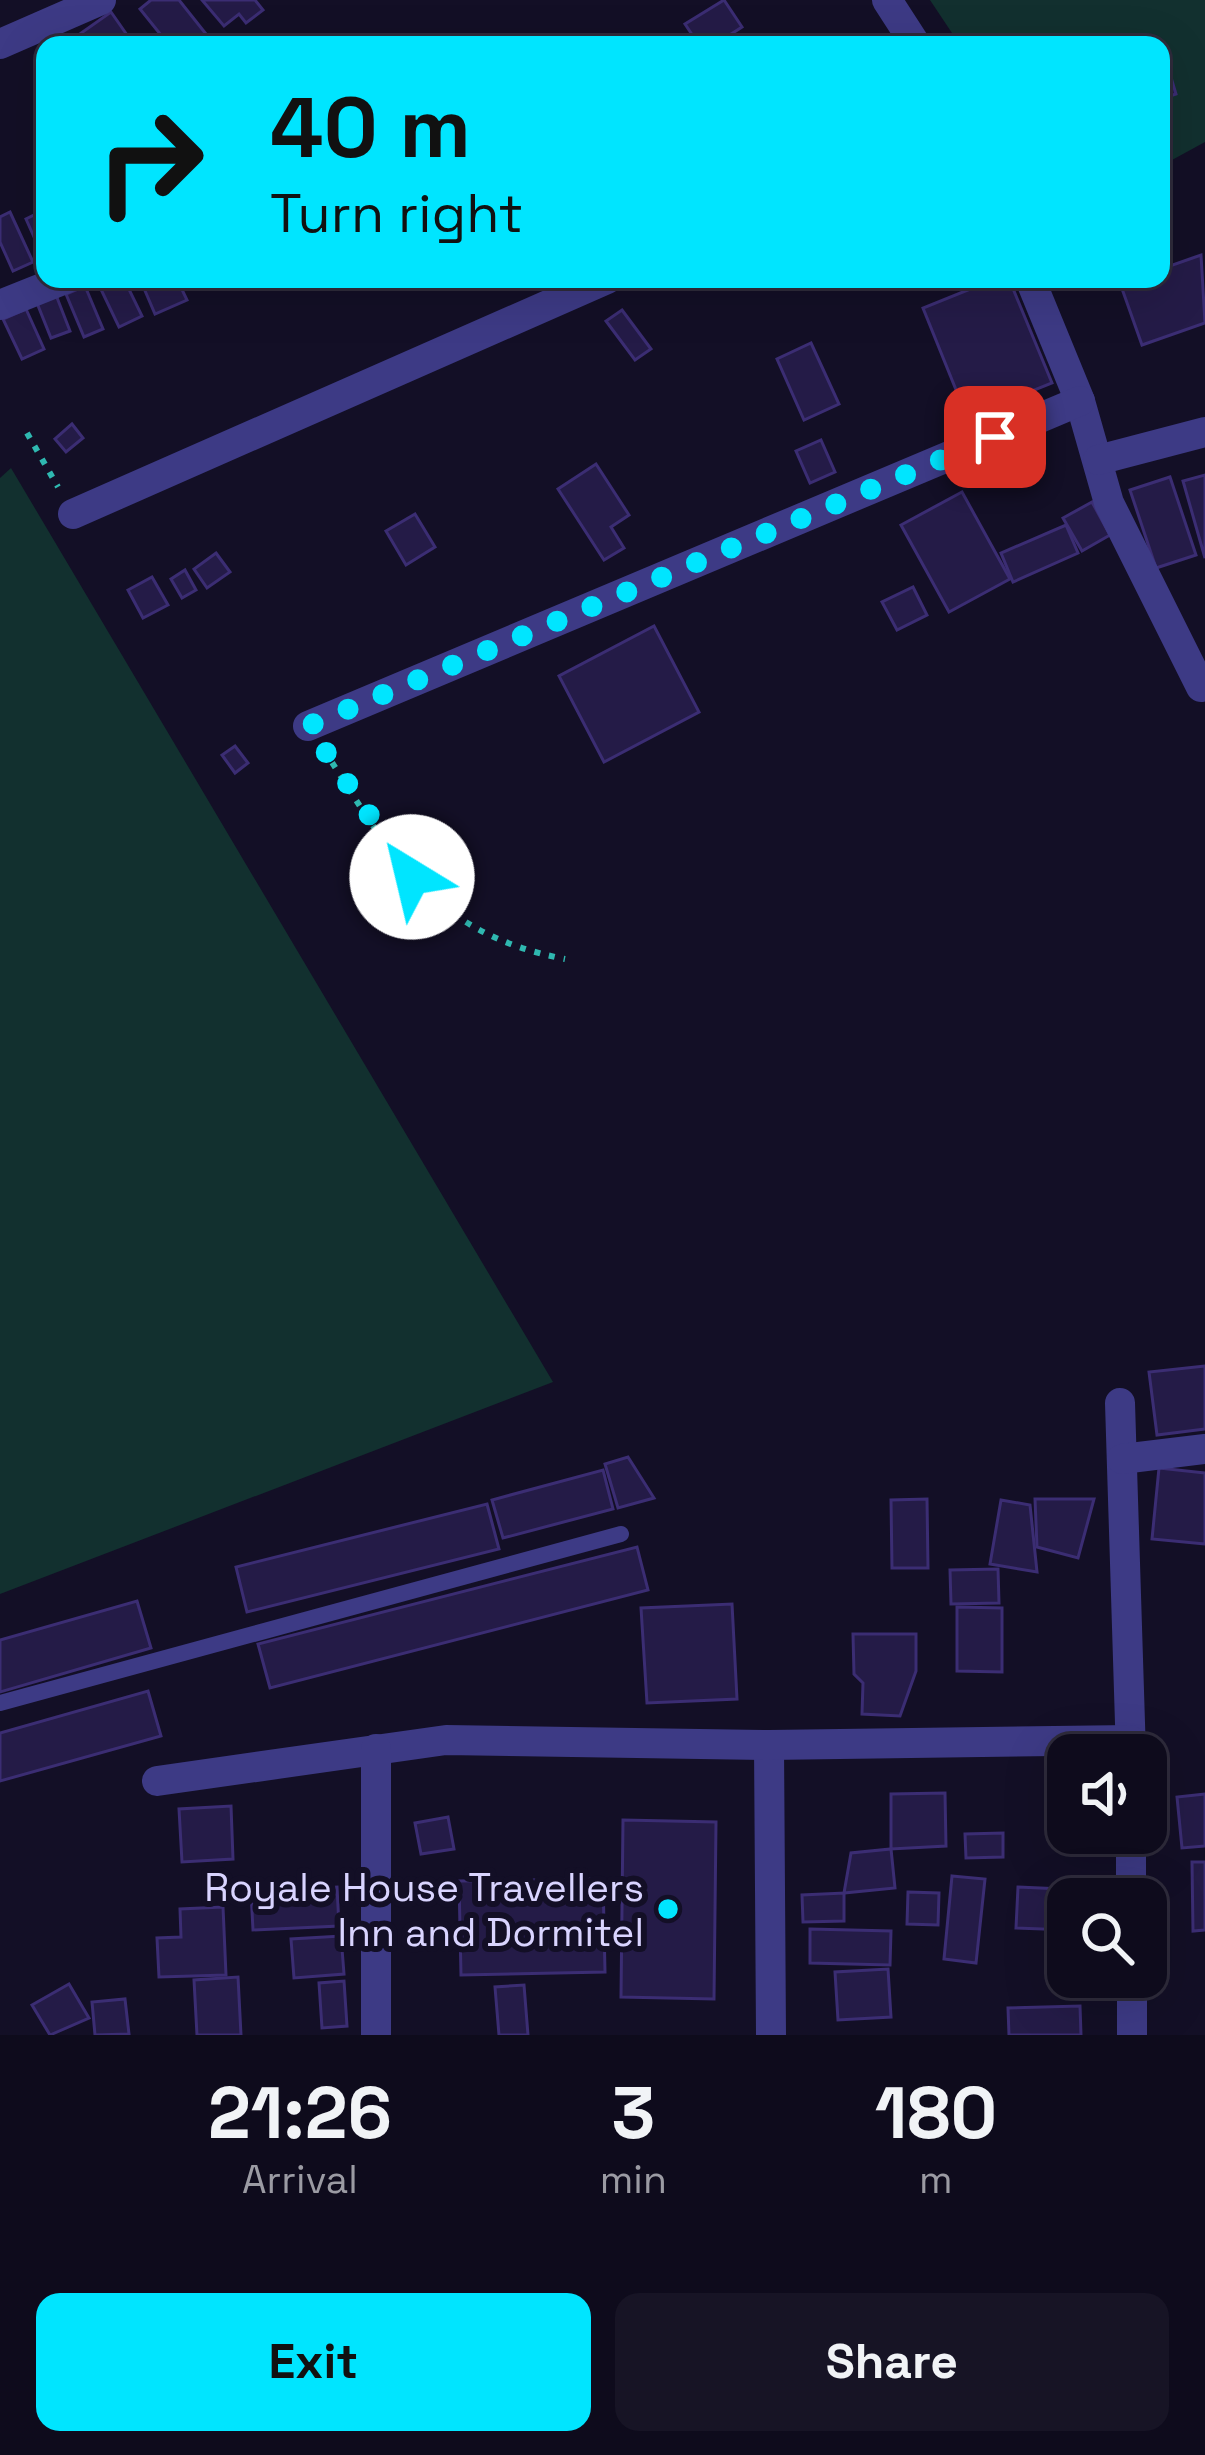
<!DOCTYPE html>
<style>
body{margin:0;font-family:"Space Grotesk",sans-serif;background:#171425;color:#f1f3f6;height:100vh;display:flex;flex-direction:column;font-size:45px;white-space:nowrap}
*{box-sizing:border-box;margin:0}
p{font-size:39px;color:#9b9ba3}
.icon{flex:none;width:66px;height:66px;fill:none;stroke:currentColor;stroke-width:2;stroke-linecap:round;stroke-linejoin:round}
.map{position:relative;height:2035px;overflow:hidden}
.panel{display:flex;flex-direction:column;background:#0e0b1c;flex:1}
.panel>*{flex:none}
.banner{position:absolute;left:36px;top:36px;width:1134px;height:252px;border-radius:24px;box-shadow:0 12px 48px #0002,0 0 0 3px #2e2b3b;background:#00e5ff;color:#111;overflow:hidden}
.controls{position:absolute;left:1047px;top:1734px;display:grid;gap:24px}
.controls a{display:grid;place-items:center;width:120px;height:120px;border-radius:24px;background:#0e0b1c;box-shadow:0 12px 48px #0002,0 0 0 3px #2e2b3b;font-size:60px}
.pin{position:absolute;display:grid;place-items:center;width:102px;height:102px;color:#fff;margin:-51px;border-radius:24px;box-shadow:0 6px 18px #0006}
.me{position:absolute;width:132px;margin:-66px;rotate:324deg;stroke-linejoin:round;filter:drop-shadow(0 0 9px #0008)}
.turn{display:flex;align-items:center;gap:42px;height:252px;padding:0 36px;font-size:54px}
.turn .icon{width:156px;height:156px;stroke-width:2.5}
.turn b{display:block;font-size:84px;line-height:102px}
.eta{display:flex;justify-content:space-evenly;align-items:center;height:204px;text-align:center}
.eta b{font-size:72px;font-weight:600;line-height:84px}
.primary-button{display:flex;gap:24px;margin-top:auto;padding:24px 36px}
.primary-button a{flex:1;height:138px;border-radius:24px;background:#00e5ff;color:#111;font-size:48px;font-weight:600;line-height:138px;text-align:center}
.primary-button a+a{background:#171425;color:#f1f3f6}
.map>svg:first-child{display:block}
.green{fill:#12302f}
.building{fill:#241b47;stroke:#3b2d73;stroke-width:3}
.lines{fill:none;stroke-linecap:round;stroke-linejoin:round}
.path{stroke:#2fb8b0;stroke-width:6;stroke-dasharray:6 9;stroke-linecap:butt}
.service{stroke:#3d3a85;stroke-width:16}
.minor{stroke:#3d3a85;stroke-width:30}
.route{stroke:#00e5ff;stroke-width:21;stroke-dasharray:0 37.8}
.poi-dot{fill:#00e5ff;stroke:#130f26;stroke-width:4.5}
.labels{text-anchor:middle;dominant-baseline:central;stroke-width:12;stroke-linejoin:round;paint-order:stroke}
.poi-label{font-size:39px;fill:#d9d4ff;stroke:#130f26;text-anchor:end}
</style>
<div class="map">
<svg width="1205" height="2035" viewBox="0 0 1205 2035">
<rect width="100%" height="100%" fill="#130f26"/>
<g class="green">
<path d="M930,0H1205V142L1161,166V45H960Z"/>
<path d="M11,468L553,1382L0,1594V478Z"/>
</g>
<g class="building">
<path d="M151,0H179L206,34L191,45H169L140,9Z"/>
<path d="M202,0H255L263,10L246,23L239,14L224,26Z"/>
<path d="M724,0L742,27L714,45H699L685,24Z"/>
<path d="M111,12L134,45H79L74,38Z"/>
<path d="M1164,54L1176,94L1161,99V55Z"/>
<path d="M42,211L45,219L42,255L26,219Z"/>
<path d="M10,212L33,262L13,271L0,242V217Z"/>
<path d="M1201,255L1205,323L1142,345L1120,283L1161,279V269Z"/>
<path d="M96,279H124L142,316L119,327Z"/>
<path d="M140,279H177L187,300L155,314Z"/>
<path d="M995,279H1009L1052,383L967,417L923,308Z"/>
<path d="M85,286L103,329L84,337L66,294Z"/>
<path d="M56,295L70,331L51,338L37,303Z"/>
<path d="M26,309L44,349L22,359L3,319Z"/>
<path d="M622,310L651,349L635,360L606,321Z"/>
<path d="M811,343L839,404L804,420L777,359Z"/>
<path d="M72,424L83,438L66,452L55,439Z"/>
<path d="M821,440L835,472L810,483L796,451Z"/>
<path d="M596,464L629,515L611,527L624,548L604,560L558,489Z"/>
<path d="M1205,475V558L1183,481Z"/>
<path d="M1170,477L1196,555L1156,568L1130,490Z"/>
<path d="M962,492L1010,579L949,612L901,525Z"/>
<path d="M1092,502L1110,535L1082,551L1063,518Z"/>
<path d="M415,514L435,547L406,565L386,531Z"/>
<path d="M1066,525L1078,553L1013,582L1001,553Z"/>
<path d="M216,553L230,572L207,588L194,569Z"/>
<path d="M185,570L196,590L182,598L171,579Z"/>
<path d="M152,577L168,605L143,618L128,590Z"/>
<path d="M913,587L927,615L897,630L882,602Z"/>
<path d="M654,626L699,712L604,762L559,676Z"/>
<path d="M235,746L248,763L235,773L222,755Z"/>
<path d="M1205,1366V1429L1157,1435L1149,1372Z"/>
<path d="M628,1457L654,1498L618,1508L605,1464Z"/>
<path d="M1159,1468L1205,1473V1544L1152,1539Z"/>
<path d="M603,1470L613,1509L503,1538L492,1500Z"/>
<path d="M927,1499L928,1568H892L891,1500Z"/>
<path d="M1035,1499H1094L1078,1558L1037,1547Z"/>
<path d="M1001,1500L1030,1505L1037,1572L990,1564Z"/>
<path d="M487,1504L499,1549L247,1612L236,1567Z"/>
<path d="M637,1547L648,1590L270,1688L258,1644Z"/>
<path d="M998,1569L999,1603L951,1604L950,1570Z"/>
<path d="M137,1601L151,1648L0,1692V1640Z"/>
<path d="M732,1604L737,1699L647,1703L641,1608Z"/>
<path d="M957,1607L1002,1608V1672L957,1671Z"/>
<path d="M853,1634H916V1671L900,1716L862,1714L863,1683L854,1674Z"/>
<path d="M148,1691L161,1736L0,1781V1733Z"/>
<path d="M945,1793L946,1846L891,1849V1794Z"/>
<path d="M1205,1794V1846L1182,1848L1177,1797Z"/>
<path d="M231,1806L233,1859L182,1862L179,1809Z"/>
<path d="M448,1817L454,1849L421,1854L415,1823Z"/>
<path d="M623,1820L716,1822L714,1999L621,1997Z"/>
<path d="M1003,1833V1857L966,1858L965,1834Z"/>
<path d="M891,1849L895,1888L844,1893L851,1853Z"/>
<path d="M1192,1862H1205V1930L1193,1931Z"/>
<path d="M952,1876L985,1879L976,1963L944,1959Z"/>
<path d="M603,1879L605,1972L461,1975L459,1881Z"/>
<path d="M337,1887L339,1926L253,1930L251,1892Z"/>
<path d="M1018,1887L1084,1890L1083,1899H1068V1930L1016,1928Z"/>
<path d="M908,1892L939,1893L938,1925L907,1924Z"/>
<path d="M844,1893V1921L803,1922L802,1895Z"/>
<path d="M223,1907L226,1975L159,1977L157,1938L181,1937L180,1909Z"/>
<path d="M810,1929L891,1931L890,1965L810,1963Z"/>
<path d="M341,1936L344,1974L294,1978L291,1939Z"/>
<path d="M888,1969L891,2017L838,2020L835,1972Z"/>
<path d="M238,1977L241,2035H197L194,1980Z"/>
<path d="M344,1981L347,2026L322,2028L319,1983Z"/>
<path d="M69,1984L89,2018L50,2035L32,2005Z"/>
<path d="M524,1985L528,2035H499L495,1987Z"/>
<path d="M125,1999L129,2034L95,2035L92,2002Z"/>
<path d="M1080,2006L1081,2035H1009L1008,2008Z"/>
</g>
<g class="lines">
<g class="path">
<path d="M27,433L58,487"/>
<path d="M324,750C393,857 431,933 565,959"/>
</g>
<path class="service" d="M0,1703L621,1534"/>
<g class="minor">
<path d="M887,0L916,45"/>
<path d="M0,44L101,0"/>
<path d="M1030,279L1080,401L1109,503L1201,687"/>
<path d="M0,305L65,279"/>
<path d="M1098,460L1205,432"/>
<path d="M73,514L607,279"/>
<path d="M308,726L1080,401"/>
<path d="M1120,1403L1131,1755"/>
<path d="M1122,1459L1205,1449"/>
<path d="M769,1745L771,2035"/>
<path d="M157,1781L446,1740L769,1745L1130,1740"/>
<path d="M1131,1833V1899"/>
<path d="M1132,1977V2035"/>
<path d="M376,2035V1749"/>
</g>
</g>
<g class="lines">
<path class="route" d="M412,877L308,726L995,437"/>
</g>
<circle class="poi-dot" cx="668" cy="1909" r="12"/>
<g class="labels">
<g class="poi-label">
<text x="644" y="1887">Royale House Travellers<tspan x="644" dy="45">Inn and Dormitel</tspan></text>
</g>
</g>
</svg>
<div class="controls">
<a><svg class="icon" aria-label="sound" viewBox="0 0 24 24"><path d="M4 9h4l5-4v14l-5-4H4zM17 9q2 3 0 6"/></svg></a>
<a><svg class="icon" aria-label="search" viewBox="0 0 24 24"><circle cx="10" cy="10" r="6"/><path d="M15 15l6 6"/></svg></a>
</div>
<div class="pin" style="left:995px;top:437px;background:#d93025"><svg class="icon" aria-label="arrive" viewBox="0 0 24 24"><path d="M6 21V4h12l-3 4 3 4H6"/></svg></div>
<svg class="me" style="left:412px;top:877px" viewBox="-20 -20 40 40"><circle r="19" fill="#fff"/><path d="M0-13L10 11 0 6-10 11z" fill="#00e5ff"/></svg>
<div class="banner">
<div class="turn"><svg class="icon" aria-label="right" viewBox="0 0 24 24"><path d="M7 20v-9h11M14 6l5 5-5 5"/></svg><div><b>40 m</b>Turn right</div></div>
</div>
</div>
<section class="panel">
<div class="eta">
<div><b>21:26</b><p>Arrival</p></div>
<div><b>3</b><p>min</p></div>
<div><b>180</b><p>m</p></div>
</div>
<div class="primary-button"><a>Exit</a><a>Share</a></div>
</section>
